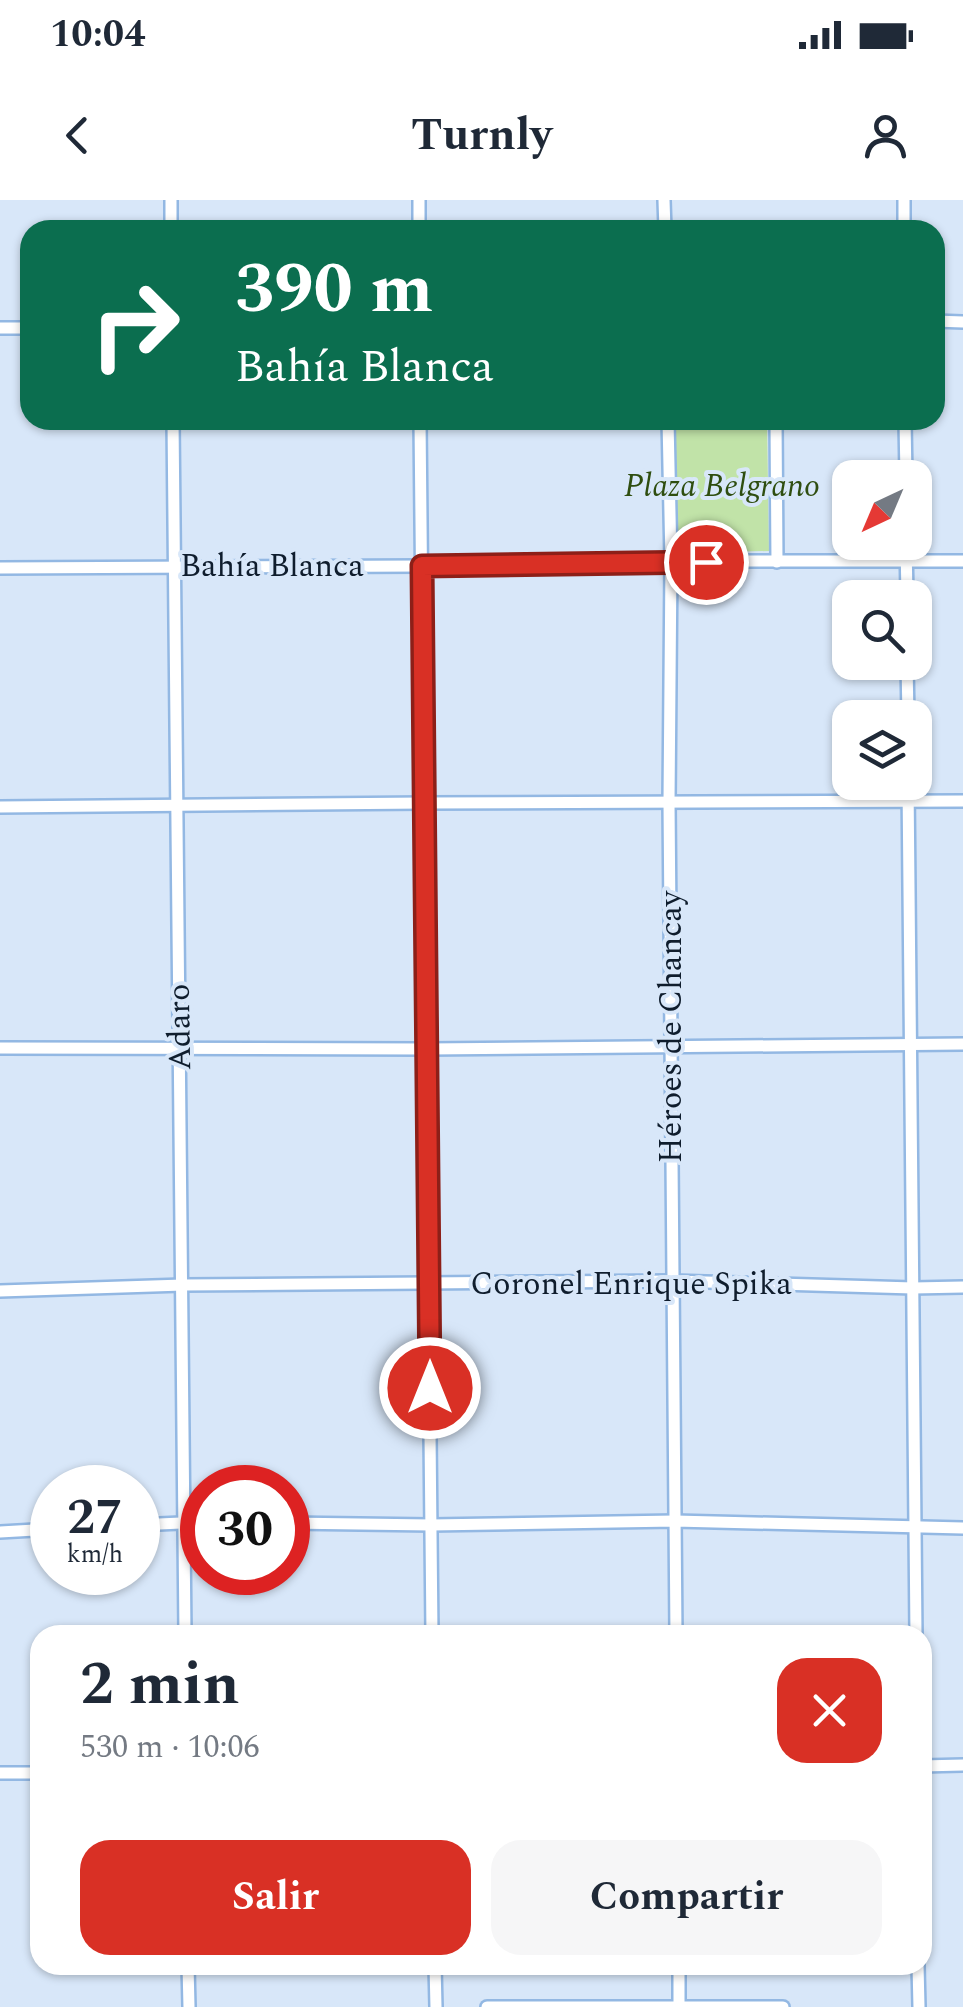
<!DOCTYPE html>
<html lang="es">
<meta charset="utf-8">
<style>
body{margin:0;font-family:Spectral,serif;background:#f6f6f7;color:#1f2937;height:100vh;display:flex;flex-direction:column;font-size:38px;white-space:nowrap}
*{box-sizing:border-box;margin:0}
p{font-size:32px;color:#747a83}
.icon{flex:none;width:55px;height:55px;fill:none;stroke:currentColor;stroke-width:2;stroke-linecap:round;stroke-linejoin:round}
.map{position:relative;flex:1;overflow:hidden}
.details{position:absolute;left:30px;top:1425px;width:902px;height:350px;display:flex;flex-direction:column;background:#fff;border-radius:30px;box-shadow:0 2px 8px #0004}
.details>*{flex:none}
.banner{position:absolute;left:20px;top:20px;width:925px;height:210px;border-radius:30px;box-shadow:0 2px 8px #0004;background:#0b6e4f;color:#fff;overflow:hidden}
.needle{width:65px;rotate:224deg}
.buttons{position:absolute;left:832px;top:260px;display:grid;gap:20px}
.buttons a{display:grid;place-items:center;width:100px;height:100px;border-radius:20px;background:#fff;box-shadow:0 2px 8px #0004;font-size:50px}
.speed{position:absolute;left:30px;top:1265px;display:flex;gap:20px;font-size:50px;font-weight:700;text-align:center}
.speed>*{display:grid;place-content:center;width:130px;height:130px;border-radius:50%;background:#fff;box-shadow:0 2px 8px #0004;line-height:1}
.speed small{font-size:25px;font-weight:400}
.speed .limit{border:15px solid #d22;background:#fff;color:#111}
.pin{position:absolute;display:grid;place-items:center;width:85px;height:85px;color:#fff;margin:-42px;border:5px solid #fff;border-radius:50%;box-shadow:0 2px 10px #0007}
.me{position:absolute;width:110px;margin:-55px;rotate:0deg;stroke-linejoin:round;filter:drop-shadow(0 0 8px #0008)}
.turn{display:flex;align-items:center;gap:35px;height:210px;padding:0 50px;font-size:45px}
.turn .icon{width:130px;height:130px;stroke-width:2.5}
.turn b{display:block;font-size:70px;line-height:85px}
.round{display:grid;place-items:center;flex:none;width:105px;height:105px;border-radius:30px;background:#f6f6f7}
.summary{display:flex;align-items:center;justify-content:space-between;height:170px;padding:0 50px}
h1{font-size:60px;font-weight:700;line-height:75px}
.action{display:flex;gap:20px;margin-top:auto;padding:20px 50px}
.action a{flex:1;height:115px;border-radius:30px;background:#d93025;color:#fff;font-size:40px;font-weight:700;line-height:115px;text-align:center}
.action a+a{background:#f6f6f7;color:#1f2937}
.status{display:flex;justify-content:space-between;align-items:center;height:70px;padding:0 50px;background:#fff;direction:ltr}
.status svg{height:28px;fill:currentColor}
header{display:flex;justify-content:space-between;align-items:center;height:130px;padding:0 50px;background:#fff;font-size:45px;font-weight:700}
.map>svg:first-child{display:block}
.green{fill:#c1e3a8}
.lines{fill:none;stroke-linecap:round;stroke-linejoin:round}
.minor-casing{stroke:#93b8e3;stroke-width:16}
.minor{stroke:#fff;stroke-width:11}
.route-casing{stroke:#8d1f18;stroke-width:25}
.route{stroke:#d93025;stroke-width:18}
.labels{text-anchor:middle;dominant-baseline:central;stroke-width:8;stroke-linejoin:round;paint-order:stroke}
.park-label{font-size:32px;font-style:italic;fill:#2f4e10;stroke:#d8e7f9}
.street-label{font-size:32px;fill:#0f1d2d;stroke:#d8e7f9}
</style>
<div class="status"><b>10:04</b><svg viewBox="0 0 49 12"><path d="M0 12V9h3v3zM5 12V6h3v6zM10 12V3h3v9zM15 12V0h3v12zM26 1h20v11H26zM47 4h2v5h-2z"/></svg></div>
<header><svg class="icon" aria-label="back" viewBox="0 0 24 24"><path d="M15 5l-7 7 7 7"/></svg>Turnly<svg class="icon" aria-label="person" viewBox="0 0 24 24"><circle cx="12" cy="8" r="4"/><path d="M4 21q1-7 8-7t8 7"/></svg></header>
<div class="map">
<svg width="963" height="1807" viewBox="0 0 963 1807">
<rect width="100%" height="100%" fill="#d8e7f9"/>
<path class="green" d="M675,220H767L769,351L677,353Z"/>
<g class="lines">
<defs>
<g id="minor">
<path d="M171,0V30"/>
<path d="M419,0V30"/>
<path d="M664,0L665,30"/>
<path d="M904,0V30"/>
<path d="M935,121L963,122"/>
<path d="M0,128H30"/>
<path d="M173,220L185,1435"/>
<path d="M420,220L432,1435"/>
<path d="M668,220L671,361L669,602L676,1435"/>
<path d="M776,220L777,362"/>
<path d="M905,220L906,278"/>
<path d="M906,342L907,398"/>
<path d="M0,368L422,366L671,361H963"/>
<path d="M907,462L908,518"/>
<path d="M908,582L916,1435"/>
<path d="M0,607L424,603L963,601"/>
<path d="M0,848L428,849L963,844"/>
<path d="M0,1091L183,1085L673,1081L913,1088L963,1087"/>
<path d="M288,1323L431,1325L675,1321L963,1328"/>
<path d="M138,1325L202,1322"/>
<path d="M0,1332L52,1329"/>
<path d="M922,1566L963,1565"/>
<path d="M0,1573H40"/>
<path d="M188,1765L189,1807"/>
<path d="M435,1765L436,1807"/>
<path d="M679,1765V1807"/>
<path d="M918,1765L919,1807"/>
<path d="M487,1807H783"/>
</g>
</defs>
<use href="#minor" class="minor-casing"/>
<use href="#minor" class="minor"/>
</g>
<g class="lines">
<defs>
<path id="route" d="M430,1188L422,366L706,362"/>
</defs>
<use href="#route" class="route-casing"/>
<use href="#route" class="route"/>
</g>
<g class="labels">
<g class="park-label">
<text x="722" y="286">Plaza Belgrano</text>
</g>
<g class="street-label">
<text x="272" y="366">Bahía Blanca</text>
<text transform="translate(180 827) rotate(-91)">Adaro</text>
<text transform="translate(671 827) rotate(-90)">Héroes de Chancay</text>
<text x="631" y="1084">Coronel Enrique Spika</text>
</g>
</g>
</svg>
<div class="buttons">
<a><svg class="needle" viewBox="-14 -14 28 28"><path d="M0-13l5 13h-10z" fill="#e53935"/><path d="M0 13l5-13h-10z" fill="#747a83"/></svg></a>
<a><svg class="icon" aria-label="search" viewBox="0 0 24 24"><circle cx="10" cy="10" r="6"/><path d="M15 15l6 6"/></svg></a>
<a><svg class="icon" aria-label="layers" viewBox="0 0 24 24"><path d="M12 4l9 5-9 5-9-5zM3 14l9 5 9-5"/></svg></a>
</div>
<div class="speed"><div>27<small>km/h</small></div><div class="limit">30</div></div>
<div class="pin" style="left:706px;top:362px;background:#d93025"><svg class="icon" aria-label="arrive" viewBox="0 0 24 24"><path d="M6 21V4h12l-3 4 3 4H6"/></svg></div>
<svg class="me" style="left:430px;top:1188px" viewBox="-20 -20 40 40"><circle r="17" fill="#d93025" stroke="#fff" stroke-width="3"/><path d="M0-11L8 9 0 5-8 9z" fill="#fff"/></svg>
<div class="banner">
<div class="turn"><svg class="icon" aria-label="right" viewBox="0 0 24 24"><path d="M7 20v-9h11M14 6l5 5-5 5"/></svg><div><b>390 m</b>Bahía Blanca</div></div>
</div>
<section class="details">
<div class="summary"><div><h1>2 min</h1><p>530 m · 10:06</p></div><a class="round" style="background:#d93025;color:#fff"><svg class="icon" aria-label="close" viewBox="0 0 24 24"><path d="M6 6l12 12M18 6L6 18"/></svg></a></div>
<div class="action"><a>Salir</a><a>Compartir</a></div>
</section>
</div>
